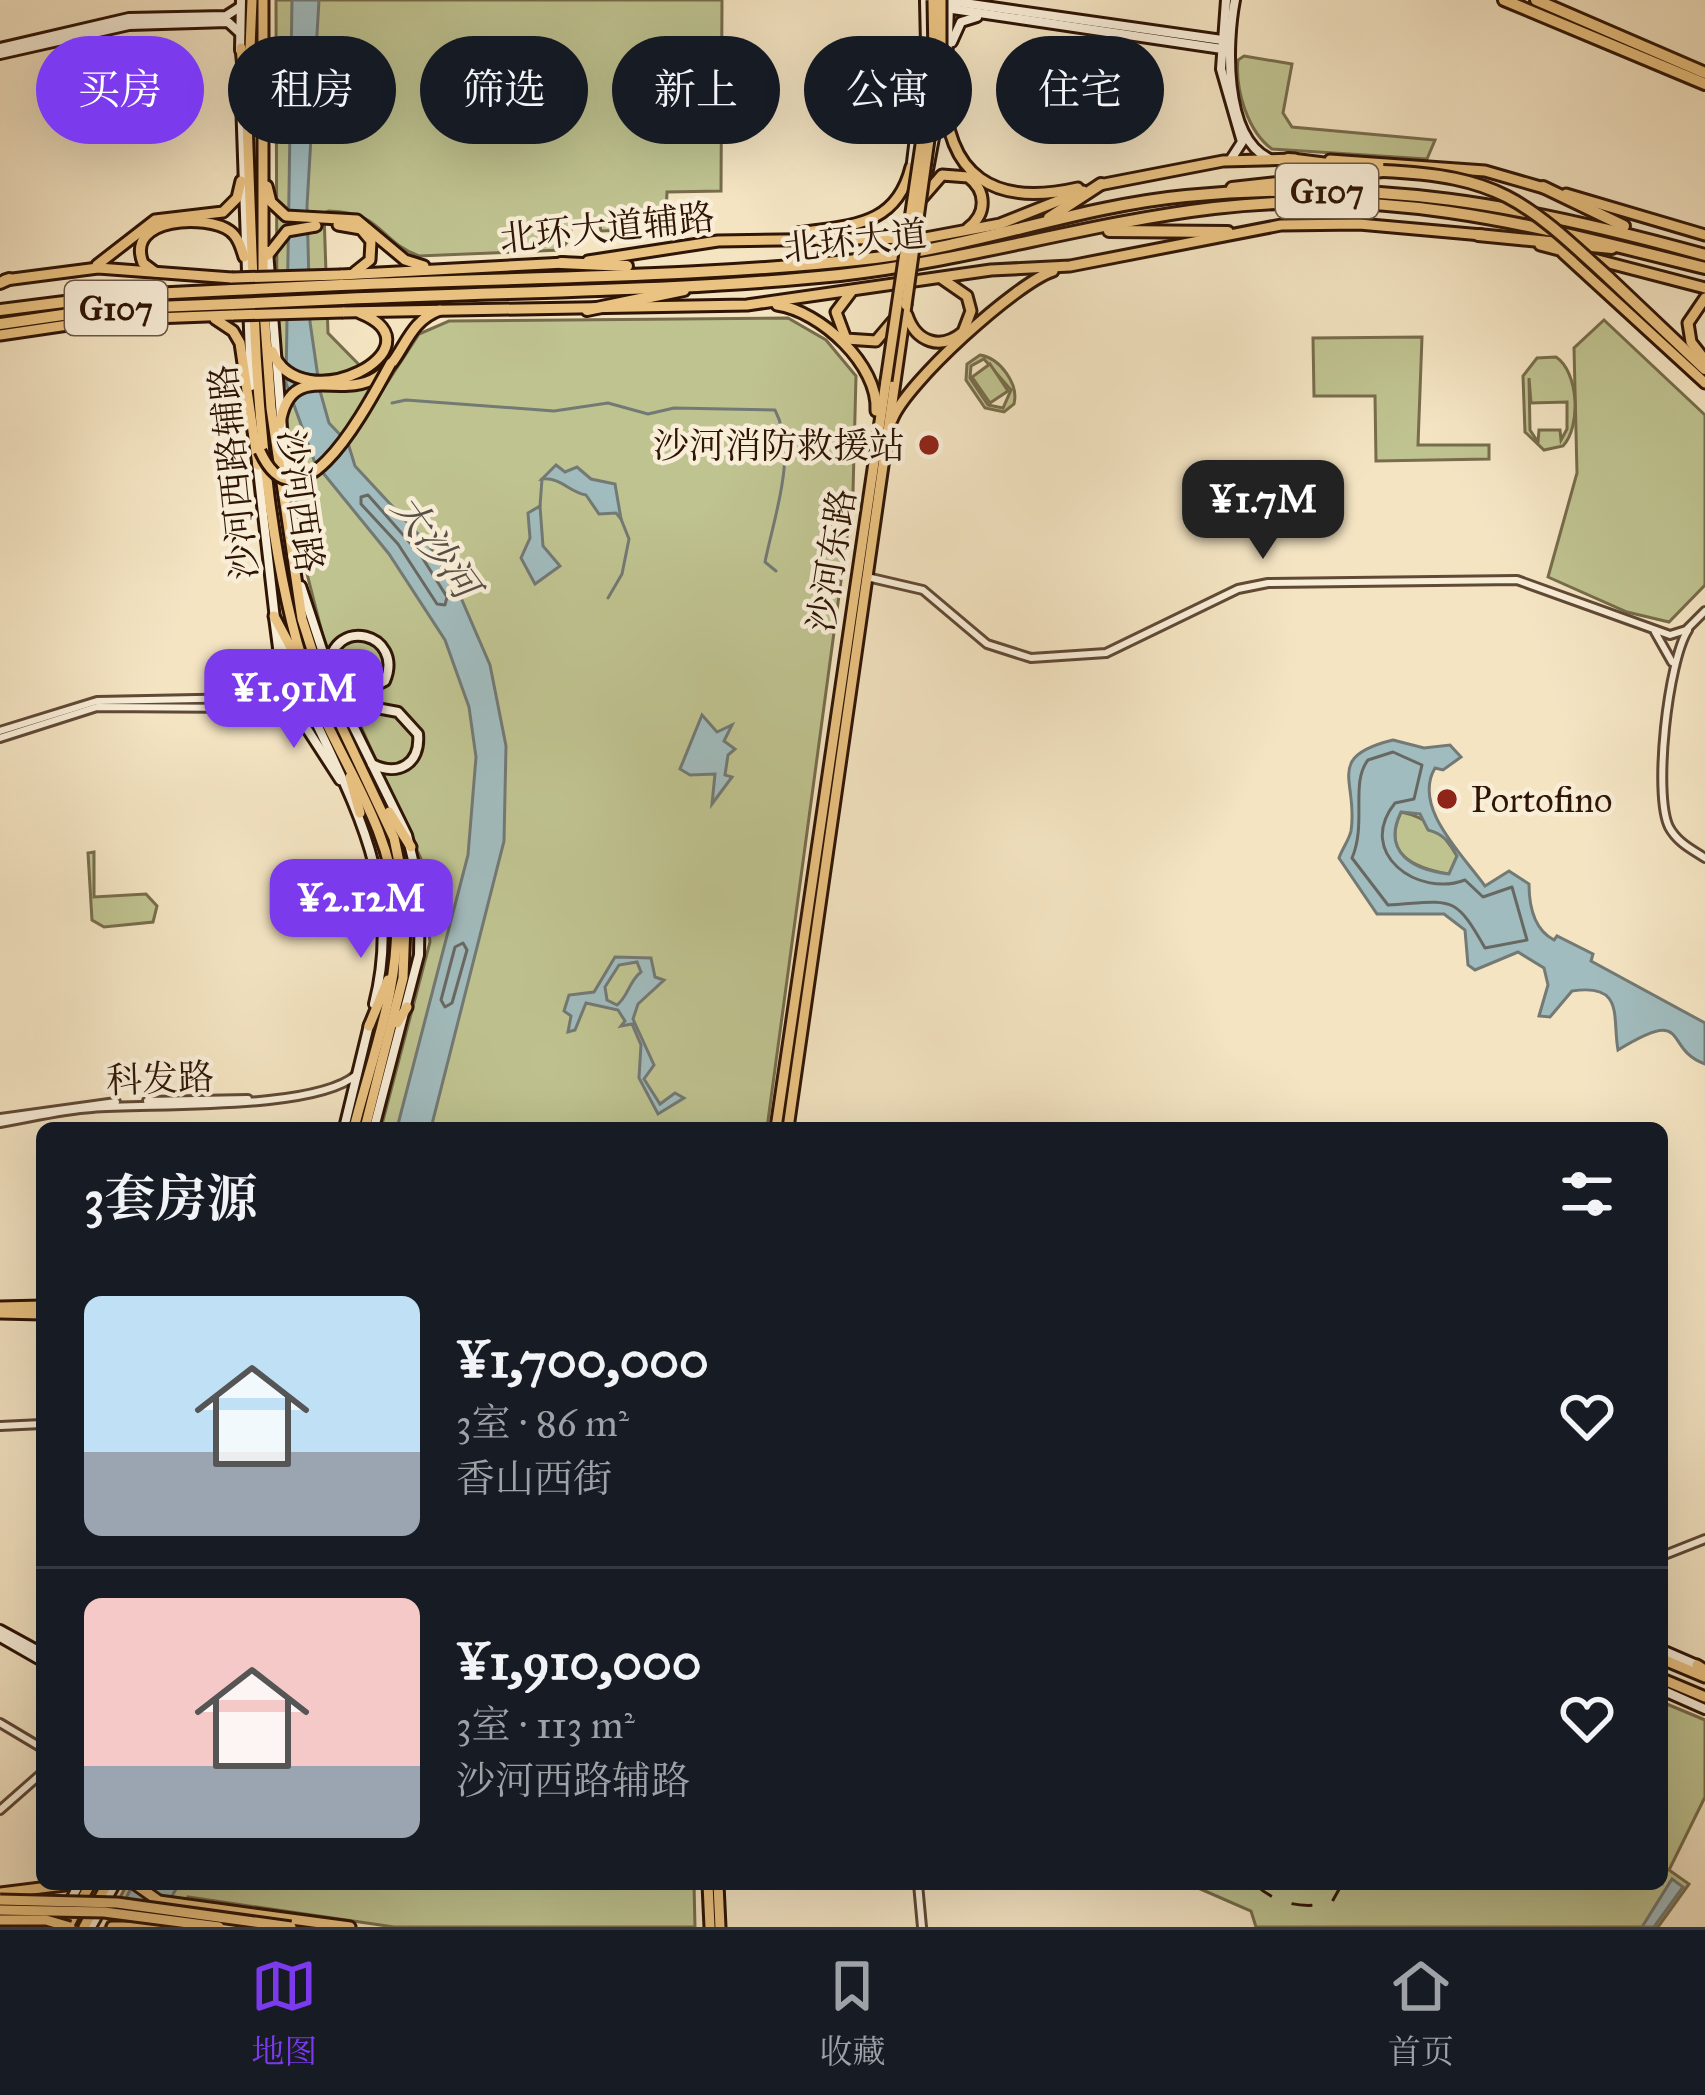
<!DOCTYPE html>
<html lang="zh">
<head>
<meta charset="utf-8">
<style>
  body { margin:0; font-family:"IM FELL Great Primer","Noto Serif SC",serif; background:#242831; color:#f1f3f6; height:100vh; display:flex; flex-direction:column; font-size:45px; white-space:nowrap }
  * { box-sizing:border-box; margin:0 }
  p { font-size:39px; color:#9ea1a6 }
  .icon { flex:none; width:66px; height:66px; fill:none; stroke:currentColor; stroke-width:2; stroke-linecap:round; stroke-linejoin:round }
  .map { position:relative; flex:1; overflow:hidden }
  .panel { position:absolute; left:36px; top:1122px; width:1632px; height:768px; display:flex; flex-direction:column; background:#171b24; border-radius:18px; box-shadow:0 12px 48px #0002 }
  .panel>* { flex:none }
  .guide { position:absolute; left:36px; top:36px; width:1635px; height:108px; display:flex; gap:24px }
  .price { position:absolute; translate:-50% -102px; padding:0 27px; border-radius:24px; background:#7c3aed; color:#fff; font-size:39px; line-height:78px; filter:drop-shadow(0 3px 6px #0008) }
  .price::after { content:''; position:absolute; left:50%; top:72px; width:36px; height:27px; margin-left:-18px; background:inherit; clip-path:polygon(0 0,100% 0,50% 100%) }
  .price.selected { background:#222; color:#fff }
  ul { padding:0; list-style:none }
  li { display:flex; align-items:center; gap:36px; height:300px; padding:0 48px }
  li+li { border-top:3px solid #363941 }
  li span { display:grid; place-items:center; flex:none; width:336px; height:240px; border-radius:18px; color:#555 }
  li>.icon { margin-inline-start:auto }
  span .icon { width:144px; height:144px; fill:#fffc; stroke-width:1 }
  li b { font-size:51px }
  h2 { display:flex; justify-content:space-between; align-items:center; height:144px; padding:0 48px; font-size:51px }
  .tag { padding:0 42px; border-radius:54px; background:#171b24; box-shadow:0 12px 48px #0002; font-size:42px; line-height:108px }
  .tag.selected { background:#7c3aed; color:#fff }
  .tab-bar { display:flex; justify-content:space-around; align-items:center; height:168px; border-top:3px solid #363941; background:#171b24; font-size:33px; color:#9ea1a6 }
  .tab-bar a { display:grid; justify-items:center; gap:6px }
  .tab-bar .selected { color:#7c3aed }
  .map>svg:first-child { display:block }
</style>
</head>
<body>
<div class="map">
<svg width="1705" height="1927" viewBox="0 0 1705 1927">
  <rect width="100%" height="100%" fill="#f4e4c2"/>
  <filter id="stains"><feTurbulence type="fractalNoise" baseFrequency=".00167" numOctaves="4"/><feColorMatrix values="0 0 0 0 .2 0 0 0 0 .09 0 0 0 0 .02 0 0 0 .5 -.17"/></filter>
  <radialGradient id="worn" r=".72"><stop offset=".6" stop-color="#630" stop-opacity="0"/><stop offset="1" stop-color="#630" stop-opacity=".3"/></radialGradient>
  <g fill="#bfc390" stroke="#776c4b" stroke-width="3" fill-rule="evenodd">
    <path d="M276,0H722L721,191L667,192L666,215L658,229L601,231L599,221L571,222V237L561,250L419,256C377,240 384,213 329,211L324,213L328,333L383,389L419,334L449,321L788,318L826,340L856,376L853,492L767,1128H381L430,942L421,859L327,652L303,558L277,335Z"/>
    <path d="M1244,56L1292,64L1283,113L1292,127L1435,140L1427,159L1272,149C1248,132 1235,90 1238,60Z"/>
    <polygon points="1604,320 1705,415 1705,585 1669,622 1627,612 1548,577 1577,473 1574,348"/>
    <polygon points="1422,337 1418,445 1489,445 1489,459 1376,461 1375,396 1314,396 1313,338"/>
    <path d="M980,355C1000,358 1019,384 1014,404L1004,412L985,408L966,380L967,364ZM984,359L1011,390L1003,408L988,405L970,378L971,366Z"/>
    <path d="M1556,357C1579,372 1581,427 1563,446L1544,450L1525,432L1523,376L1537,358ZM1529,378L1531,403L1567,402V429L1561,440L1560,430H1539L1538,442L1530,430Z"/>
    <polygon points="990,364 1008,391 990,403 972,377"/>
    <path d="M1401,812C1427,817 1443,832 1457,856L1449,874C1414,868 1381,854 1401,812Z"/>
    <polygon points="94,852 94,897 146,894 157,906 153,922 104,927 92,920 88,853"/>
    <polygon points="1662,1702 1705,1720 1705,1797 1669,1870 1689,1884 1658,1927 1256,1927 1251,1911 1189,1884 1662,1884"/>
    <polygon points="127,1884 694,1884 695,1927 394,1927 188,1897 175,1927 105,1927"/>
  </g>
  <g fill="#a1bcbe" stroke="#737974" stroke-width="3" fill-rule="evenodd">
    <polygon points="292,0 319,0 307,206 310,322 320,391 329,423 348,443 355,466 430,547 458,591 490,665 506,746 504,841 431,1128 397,1128 468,855 476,757 469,707 445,640 389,554 315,463 286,383"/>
    <path d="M556,465L565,472L577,467L591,479L615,484L621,519L616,513L599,514L586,495C569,492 561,477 542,479Z"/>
    <polygon points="540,506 543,546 560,566 535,584 521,558 530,538 528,513"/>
    <polygon points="702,715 717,732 732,725 724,741 735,749 728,755 725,775 732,777 712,804 715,774 690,775 680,769"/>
    <path d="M1393,740L1424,748L1450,745L1461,757L1443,770L1435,768C1412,807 1462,854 1485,886L1509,871L1529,884C1529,905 1533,929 1554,940L1557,936L1593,954L1591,961L1705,1023V1064C1662,1049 1692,1005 1618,1050C1612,1017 1625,983 1572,991L1550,1017L1539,1016L1548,985L1544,968L1518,952L1475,970L1468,965L1465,930L1444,914H1377L1339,858C1342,849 1349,840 1351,831C1359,782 1323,757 1393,740ZM1401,812L1420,814L1428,830C1444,834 1449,842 1457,856L1449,874C1414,870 1381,853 1401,812Z"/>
    <path d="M615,957L651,958L655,977L664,980L638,1004L633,1019L654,1065L644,1079L660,1104L675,1093L684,1098L658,1114L639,1078L641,1045L632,1024L621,1026L625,1021L618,1010L586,1003L575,1030L568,1032L571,1016L564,1011L569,995L594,992ZM637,962L641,972C629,981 628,997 617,1005L607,1000L605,987L619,965Z"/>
    <polygon points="1672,1879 1683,1887 1654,1927 1642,1927"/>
    <polygon points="133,1884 179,1884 154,1927 112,1927"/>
  </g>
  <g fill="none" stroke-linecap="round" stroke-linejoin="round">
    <g stroke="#686862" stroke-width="3">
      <polygon points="368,495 420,554 447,597 445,605 437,604 398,544 361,504 361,497"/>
      <path d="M1393,752L1422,765L1414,799L1395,803C1355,853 1418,898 1465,880L1483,897L1512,887L1527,940L1485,948C1454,893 1452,901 1388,905L1352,858C1367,823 1350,783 1368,760Z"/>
      <polygon points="463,943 467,950 452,1003 445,1007 441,1000 455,947"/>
    </g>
    <g stroke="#737974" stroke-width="3">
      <path d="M392,403L406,400L554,411L608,403L648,414L674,408L775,410C798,454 774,516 765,562L776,571"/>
      <polyline points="540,506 542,479"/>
      <polyline points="608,598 622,574 629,539 621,519"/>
    </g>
    <g stroke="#604935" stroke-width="12">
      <g id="tertiary">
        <polyline points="867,577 923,590 987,644 1031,658 1106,653 1238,589 1268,583 1517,580 1670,635 1686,630 1705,611"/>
        <path d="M1688,630C1668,661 1653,794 1669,827C1677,842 1691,849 1705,858"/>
        <polyline points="1655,632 1672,662"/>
        <polyline points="0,731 97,701 247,698"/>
        <polyline points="0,738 97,707 247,708"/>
        <polyline points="147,1101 248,1099"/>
        <polyline points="0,1118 116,1102"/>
        <path d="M0,1123C30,1118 61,1110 92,1108C151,1103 314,1111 356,1075"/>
        <polyline points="0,1426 42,1424"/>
        <polyline points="1662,1556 1705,1539"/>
        <polyline points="0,1723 42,1748"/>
        <polyline points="0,1810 42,1773"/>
        <polyline points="918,1884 922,1927"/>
      </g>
    </g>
    <g stroke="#2f1506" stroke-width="14">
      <g id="secondary">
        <polyline points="1226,0 1221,69 1242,142 1231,159"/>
        <path d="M1235,0C1227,41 1223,135 1268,158"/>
        <polyline points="926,4 957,2 1229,41"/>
        <polyline points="939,7 1229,50"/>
        <polyline points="952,42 961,22 977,17"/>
        <polyline points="0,48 129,18 226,16 240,7"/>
        <polyline points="240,50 241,0"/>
        <polyline points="0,54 129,25 228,22 240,33"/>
        <polyline points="240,71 251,386"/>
        <polyline points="911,171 926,44 925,1"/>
        <polyline points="924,191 947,69 949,5"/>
        <polyline points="268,251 286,481"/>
        <polyline points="257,461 275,619"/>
        <polyline points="301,586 335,689 407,835 420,889 419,955 374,1128"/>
        <path d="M279,633C323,764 411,858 374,1004"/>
        <path d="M329,668C332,615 405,633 385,681L352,698"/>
        <polyline points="247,698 273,695 283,686 274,617"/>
        <path d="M355,704L398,712L418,734C421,764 398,777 372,764"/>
        <polyline points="247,708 298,715 340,780"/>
        <polyline points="344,1128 369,1025"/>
        <polyline points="0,1630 42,1653"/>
        <polyline points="0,1637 42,1661"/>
        <polyline points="1662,1650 1699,1666"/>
        <polyline points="1662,1690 1705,1709"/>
        <polyline points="58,1925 79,1884"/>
        <polyline points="91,1927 115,1884"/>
      </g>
    </g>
    <g stroke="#2f1506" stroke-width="15">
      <g id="primary">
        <polyline points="252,0 247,121 253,281"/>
        <polyline points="263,0 263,281"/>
        <polyline points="241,48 244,78"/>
        <path d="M944,88C946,177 994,207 1078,188"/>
        <polyline points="1330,160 1485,171 1544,188"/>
        <polyline points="1099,185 1223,161 1295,159"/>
        <polyline points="267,186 271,202 286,216 357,220 405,260 424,266"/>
        <polyline points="1566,194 1705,235"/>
        <path d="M922,198L942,175L968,177C987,191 987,214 968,228"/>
        <polyline points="338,225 361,229 371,241 370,260 355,272"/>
        <path d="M798,233C851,225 896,227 911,167"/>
        <polyline points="1540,245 1705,288"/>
        <polyline points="1563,253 1705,383"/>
        <polyline points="268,255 287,231 316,226"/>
        <polyline points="588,261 718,241 925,238 1000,224 1083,191"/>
        <polyline points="97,265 155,220 223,212 237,198 241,181"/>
        <path d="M155,272L143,263C125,217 207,214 230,231C238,237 241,247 244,257"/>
        <polyline points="341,275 565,263"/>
        <polyline points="5,280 98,268 232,278"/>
        <polyline points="851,292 836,312 846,339 876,341 893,321"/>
        <polyline points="1705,298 1688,323 1691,342 1705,360"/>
        <path d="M777,305C820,311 879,365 876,411"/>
        <path d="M254,310C258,421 272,573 308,678C335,756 390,821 396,906C402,982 372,1056 354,1128"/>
        <polyline points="264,310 271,408 302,619 326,694 394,838 406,896 403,978 365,1128"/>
        <polyline points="343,312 747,305 991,270 1070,266 1281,225 1359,224 1482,235"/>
        <path d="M907,315C916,342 940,351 963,332L971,311L967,296L941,278"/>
        <polyline points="215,319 233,331 240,343 258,465"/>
        <polyline points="0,335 102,320 233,315"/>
        <path d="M272,351C300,423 446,348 360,313"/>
        <path d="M892,420C905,384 1016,283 1053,271"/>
        <path d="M280,424C290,359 340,401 377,377C405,359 404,323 440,310"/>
        <polyline points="274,616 297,659"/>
        <polyline points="350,777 360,813"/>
        <polyline points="389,812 411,847"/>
        <polyline points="397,1023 407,1007"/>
        <polyline points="369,1026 388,980"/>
        <polyline points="776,1128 886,381"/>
        <polyline points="788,1128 906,305"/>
        <polyline points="0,1307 42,1306"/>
        <polyline points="0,1313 42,1314"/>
        <polyline points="1662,1659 1705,1677"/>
        <polyline points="1697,1665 1705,1670"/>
        <polyline points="1662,1679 1705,1697"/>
        <polyline points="135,1884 159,1901 350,1927"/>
        <polyline points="708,1884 710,1927"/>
        <polyline points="718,1884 720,1927"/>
        <polyline points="0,1893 73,1884"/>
        <polyline points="0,1926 33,1927"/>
        <polyline points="68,1927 90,1884"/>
        <polyline points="84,1927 107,1884"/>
        <polyline points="112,1927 158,1927"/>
      </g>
    </g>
    <g stroke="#2f1506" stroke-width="16">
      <g id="trunk">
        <polyline points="1288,159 1344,166"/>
        <polyline points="1543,187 1624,226"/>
        <polyline points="1232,188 1383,171"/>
        <polyline points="1049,218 1101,184"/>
        <polyline points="1109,231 1228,232"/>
        <polyline points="1478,235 1612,248"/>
        <polyline points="561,263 627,266"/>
        <polyline points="1608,277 1705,369"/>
        <polyline points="0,283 9,279"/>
        <path d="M341,285C518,277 699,278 875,258C980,245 1081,206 1186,196C1379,178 1521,204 1705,255"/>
        <path d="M342,299C507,291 675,292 840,275C966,261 1088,223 1214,208C1397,187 1531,225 1705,268"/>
        <polyline points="0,310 112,296 232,290"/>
        <polyline points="587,310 684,290"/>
        <polyline points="0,324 104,309 233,304"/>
      </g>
    </g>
    <g stroke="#2f1506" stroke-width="16">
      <g id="motorway">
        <polyline points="1504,0 1705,84"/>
        <polyline points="1536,0 1705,73"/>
      </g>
    </g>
    <use href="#tertiary" stroke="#f8edd7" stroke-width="6"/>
    <use href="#secondary" stroke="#f8edd7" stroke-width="8"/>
    <use href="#primary" stroke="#eac281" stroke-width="9"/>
    <use href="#trunk" stroke="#eac281" stroke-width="10"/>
    <use href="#motorway" stroke="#eac281" stroke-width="10"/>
    <path stroke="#2f1506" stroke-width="3" stroke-dasharray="21 21" stroke-linecap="butt" d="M1255,1884C1275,1904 1305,1910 1332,1902L1342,1884"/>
    <g stroke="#2f1506" stroke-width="14" stroke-linecap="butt">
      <g id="secondary-bridge">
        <polyline points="276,699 352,698"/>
        <polyline points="275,706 355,704"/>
      </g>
    </g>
    <g stroke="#2f1506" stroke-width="15" stroke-linecap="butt">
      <g id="primary-bridge">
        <polyline points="232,278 341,275"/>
        <polyline points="906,305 941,53 941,0"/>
        <polyline points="233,315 343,312"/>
        <polyline points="886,381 934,57 933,0"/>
        <path d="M260,451C301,541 372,396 391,363"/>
        <polyline points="0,1900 117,1903 291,1927"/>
        <polyline points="0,1910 104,1912 219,1927"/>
        <polyline points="0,1920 46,1920 70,1927"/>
      </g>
    </g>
    <g stroke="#2f1506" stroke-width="16" stroke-linecap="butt">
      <g id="trunk-bridge">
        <path d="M1383,171C1500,176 1525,201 1608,277"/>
        <polyline points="232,290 341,285"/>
        <polyline points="233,304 342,299"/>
      </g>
    </g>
    <use href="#secondary-bridge" stroke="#f8edd7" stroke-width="8"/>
    <use href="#primary-bridge" stroke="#eac281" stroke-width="9"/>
    <use href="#trunk-bridge" stroke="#eac281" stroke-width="10"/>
  </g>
  <g fill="#8f2418" stroke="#f8edd7" stroke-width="4.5">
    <circle cx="929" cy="445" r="12"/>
    <circle cx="1447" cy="799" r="12"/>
  </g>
  <g text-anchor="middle" stroke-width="9" stroke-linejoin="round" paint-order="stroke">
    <g fill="#f8edd7" stroke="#6b5645" stroke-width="3">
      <rect x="1276" y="164" width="102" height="54" rx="9"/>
      <rect x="65" y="281" width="102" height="54" rx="9"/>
    </g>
    <g font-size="33" font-weight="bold" fill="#2f1506">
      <text x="1327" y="203">G107</text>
      <text x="116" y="320">G107</text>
    </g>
    <g font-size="36" fill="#2f1506" stroke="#f8edd7">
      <text transform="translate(607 227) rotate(-6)" y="13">北环大道辅路</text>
      <text transform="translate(855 240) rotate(-6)" y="13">北环大道</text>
      <text transform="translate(233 472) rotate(-96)" y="13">沙河西路辅路</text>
      <text transform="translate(301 501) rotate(82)" y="13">沙河西路</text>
      <text transform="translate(831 560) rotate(-81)" y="13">沙河东路</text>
      <text transform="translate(160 1078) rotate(-2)" y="13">科发路</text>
    </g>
    <g font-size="36" fill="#2f1506" stroke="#f8edd7" text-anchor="end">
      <text x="905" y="458">沙河消防救援站</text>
      <text x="1471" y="812" text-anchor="start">Portofino</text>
    </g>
    <g font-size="39" font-style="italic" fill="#574f46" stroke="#f8edd7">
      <text transform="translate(436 546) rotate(54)" y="14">大沙河</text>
    </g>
  </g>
  <rect width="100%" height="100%" filter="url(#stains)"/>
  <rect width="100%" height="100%" fill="url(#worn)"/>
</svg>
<b class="price selected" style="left:1263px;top:562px">¥1.7M</b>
<b class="price" style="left:294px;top:751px">¥1.91M</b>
<b class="price" style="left:361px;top:961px">¥2.12M</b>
<div class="guide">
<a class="tag selected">买房</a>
<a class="tag">租房</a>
<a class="tag">筛选</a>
<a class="tag">新上</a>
<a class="tag">公寓</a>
<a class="tag">住宅</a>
</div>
<section class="panel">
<h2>3套房源<svg class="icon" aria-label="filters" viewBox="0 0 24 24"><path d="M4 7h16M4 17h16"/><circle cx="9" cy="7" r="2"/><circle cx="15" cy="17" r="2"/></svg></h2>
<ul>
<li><span style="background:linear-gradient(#bfe0f5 65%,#9aa5b1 0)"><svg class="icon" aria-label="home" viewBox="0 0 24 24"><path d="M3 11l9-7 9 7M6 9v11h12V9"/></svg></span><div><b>¥1,700,000</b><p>3室 · 86 m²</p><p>香山西街</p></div><svg class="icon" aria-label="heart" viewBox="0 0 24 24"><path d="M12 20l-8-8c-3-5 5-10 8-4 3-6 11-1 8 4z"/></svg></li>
<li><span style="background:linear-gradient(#f6c9c9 70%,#9aa5b1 0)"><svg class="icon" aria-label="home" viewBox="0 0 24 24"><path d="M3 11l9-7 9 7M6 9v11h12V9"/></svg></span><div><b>¥1,910,000</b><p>3室 · 113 m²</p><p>沙河西路辅路</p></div><svg class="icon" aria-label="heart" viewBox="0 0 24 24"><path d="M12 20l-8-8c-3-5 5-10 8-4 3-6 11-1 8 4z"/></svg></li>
</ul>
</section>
</div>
<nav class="tab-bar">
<a class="selected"><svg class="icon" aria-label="map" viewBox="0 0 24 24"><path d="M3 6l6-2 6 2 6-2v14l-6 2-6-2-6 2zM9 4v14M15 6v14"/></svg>地图</a>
<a><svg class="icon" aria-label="saved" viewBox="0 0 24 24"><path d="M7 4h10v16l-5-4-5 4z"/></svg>收藏</a>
<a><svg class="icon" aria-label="home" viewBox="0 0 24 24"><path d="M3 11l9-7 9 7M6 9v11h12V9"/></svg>首页</a>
</nav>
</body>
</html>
